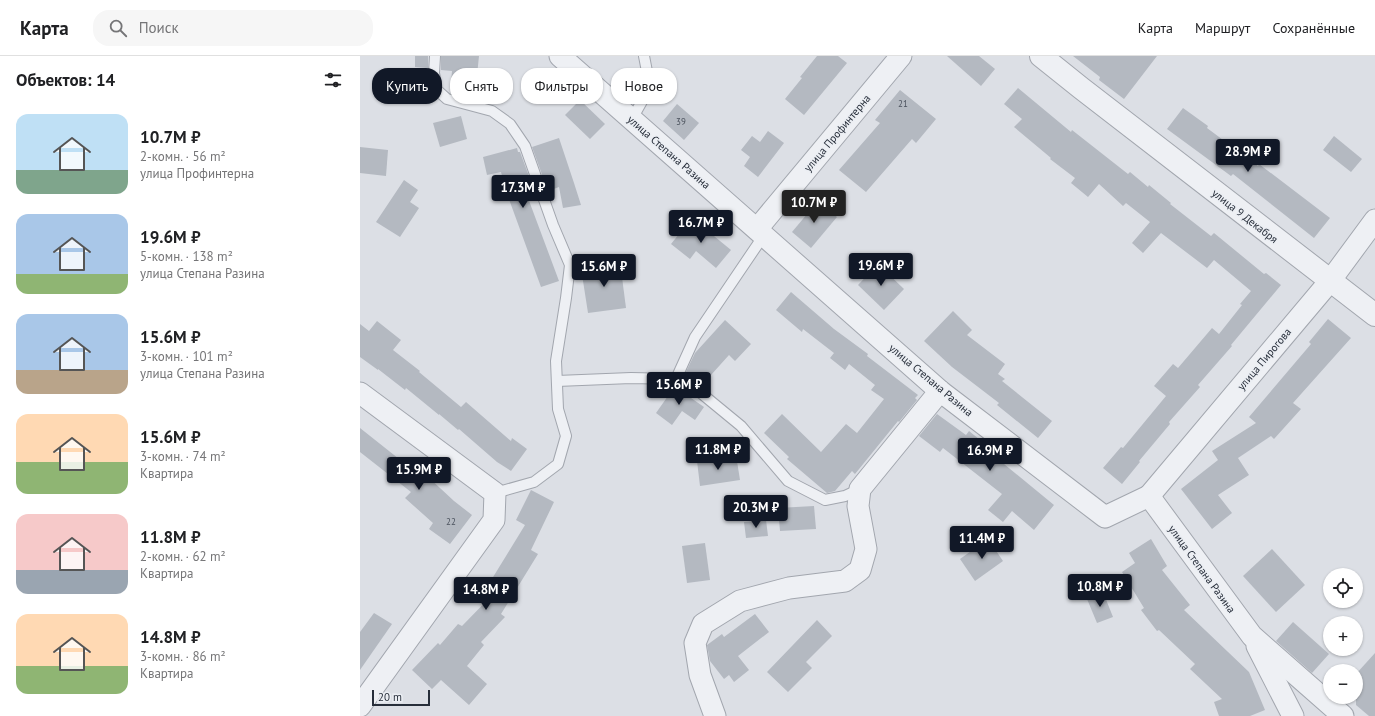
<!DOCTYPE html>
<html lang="ru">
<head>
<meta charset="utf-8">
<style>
  body { margin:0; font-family:"PT Sans",sans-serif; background:#f6f6f6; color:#202124; height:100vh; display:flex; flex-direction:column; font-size:15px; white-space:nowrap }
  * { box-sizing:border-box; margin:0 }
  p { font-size:13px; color:#757577 }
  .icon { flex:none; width:22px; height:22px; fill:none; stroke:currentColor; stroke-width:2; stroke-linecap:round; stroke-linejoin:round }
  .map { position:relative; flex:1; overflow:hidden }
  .details { display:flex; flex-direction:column; background:#fff; width:360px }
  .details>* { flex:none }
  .top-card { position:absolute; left:12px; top:12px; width:380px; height:36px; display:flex; gap:8px }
  .fabs { position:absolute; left:963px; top:512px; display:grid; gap:8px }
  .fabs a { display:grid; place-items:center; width:40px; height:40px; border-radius:50%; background:#fff; box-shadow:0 1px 3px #0004; font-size:20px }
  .scale { position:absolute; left:12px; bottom:10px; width:58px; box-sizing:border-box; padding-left:4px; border:2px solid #272e3a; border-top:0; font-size:11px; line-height:14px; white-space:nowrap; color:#272e3a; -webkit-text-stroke:3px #ebeef3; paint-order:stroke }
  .price { position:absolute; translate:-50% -34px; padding:0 9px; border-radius:4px; background:#111827; color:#fff; font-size:13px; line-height:26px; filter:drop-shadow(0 1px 2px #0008) }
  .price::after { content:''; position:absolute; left:50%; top:24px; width:12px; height:9px; margin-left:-6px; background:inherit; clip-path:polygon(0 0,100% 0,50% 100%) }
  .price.selected { background:#222; color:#fff }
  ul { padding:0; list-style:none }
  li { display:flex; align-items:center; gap:12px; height:100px; padding:0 16px }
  li span { display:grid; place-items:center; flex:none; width:112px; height:80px; border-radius:12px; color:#555 }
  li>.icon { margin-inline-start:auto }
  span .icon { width:48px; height:48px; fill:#fffc; stroke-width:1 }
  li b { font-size:17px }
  h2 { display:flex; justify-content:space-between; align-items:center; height:48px; padding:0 16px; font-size:17px }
  .tag { padding:0 14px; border-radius:16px; background:#fff; box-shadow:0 1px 3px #0004; font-size:14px; line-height:36px }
  .tag.selected { background:#111827; color:#fff }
  header { display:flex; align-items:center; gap:24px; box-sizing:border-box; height:56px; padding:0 20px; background:#fff; border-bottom:1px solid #e0e0e0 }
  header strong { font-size:19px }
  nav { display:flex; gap:22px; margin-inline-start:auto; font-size:14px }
  .search { width:280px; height:36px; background:#f6f6f6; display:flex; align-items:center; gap:10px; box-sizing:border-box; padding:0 14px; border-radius:16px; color:#757577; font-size:15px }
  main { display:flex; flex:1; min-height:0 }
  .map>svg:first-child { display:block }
</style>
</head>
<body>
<header>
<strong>Карта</strong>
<div class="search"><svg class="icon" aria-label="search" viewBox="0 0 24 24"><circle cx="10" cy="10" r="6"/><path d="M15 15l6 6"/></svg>Поиск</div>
<nav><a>Карта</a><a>Маршрут</a><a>Сохранённые</a></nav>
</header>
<main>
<section class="details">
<h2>Объектов: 14<svg class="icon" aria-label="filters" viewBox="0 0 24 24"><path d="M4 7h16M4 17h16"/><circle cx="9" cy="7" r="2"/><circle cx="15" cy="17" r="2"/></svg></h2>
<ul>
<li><span style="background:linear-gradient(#bfe0f5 70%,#7fa58c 0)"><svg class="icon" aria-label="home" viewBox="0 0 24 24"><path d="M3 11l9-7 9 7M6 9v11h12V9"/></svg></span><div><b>10.7M ₽</b><p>2-комн. · 56 m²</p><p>улица Профинтерна</p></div></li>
<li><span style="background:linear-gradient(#a9c7e8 75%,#8fb573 0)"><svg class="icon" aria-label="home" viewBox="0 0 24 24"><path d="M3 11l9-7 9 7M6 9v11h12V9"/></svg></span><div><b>19.6M ₽</b><p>5-комн. · 138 m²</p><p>улица Степана Разина</p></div></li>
<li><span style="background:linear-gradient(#a9c7e8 70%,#b9a48a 0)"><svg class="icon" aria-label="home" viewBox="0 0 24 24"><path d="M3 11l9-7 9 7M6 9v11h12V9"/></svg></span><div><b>15.6M ₽</b><p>3-комн. · 101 m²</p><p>улица Степана Разина</p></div></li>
<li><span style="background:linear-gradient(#ffd9b3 60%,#8fb573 0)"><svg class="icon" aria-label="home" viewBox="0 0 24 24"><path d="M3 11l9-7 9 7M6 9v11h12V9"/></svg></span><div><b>15.6M ₽</b><p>3-комн. · 74 m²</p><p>Квартира</p></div></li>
<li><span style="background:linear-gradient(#f6c9c9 70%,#9aa5b1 0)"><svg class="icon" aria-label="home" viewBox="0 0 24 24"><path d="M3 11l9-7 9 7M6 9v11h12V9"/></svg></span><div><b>11.8M ₽</b><p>2-комн. · 62 m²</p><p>Квартира</p></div></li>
<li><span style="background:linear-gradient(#ffd9b3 65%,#8fb573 0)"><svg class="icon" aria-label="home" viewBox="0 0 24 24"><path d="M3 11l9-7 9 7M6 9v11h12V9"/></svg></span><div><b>14.8M ₽</b><p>3-комн. · 86 m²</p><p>Квартира</p></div></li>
</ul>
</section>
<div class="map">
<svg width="1015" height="660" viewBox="0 0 1015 660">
  <rect width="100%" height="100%" fill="#dcdfe5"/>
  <g fill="#b4b9c1">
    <polygon points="55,0 68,0 68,12 55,11"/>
    <polygon points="81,0 119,0 116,29 91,27 92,15 81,14"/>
    <polygon points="457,0 478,0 487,7 444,59 425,43 442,22 440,21"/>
    <polygon points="587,0 619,0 635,13 621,30"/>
    <polygon points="713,0 797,0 764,43 739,24 740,21"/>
    <polygon points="658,32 711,76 712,74 768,118 770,116 788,131 789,129 811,147 810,148 851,180 854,177 904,218 906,217 921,229 871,289 872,290 838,329 840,331 809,366 810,368 779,405 780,406 762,428 743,412 761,391 763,392 806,340 794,330 813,308 818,312 852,272 859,278 882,249 880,248 891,235 854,204 847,212 801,177 783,197 772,187 790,166 766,147 763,150 739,128 728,141 711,127 715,122 690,103 691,102 654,71 662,63 644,48"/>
    <polygon points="540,34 576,63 556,87 552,83 506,136 479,114 520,67 515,64"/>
    <polygon points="220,44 245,68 230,83 205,59"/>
    <polygon points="317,48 339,67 324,84 303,65"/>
    <polygon points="823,52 848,70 847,72 898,110 899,108 970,162 954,182 873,118 871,120 807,73"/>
    <polygon points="101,60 107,83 80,91 73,67"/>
    <polygon points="408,75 424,87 398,121 384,110 390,101 381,94 392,80 400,86"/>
    <polygon points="974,80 1002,103 991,116 963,94"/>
    <polygon points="199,82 214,127 221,149 203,152 199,131 188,135 172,91"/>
    <polygon points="0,91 28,94 26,120 0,117"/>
    <polygon points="157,92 158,96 160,96 176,139 168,142 199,225 181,231 146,135 141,116 127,119 123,101"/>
    <polygon points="44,124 58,134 50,146 59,152 40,181 16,166"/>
    <polygon points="458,145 477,161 451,192 432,176"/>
    <polygon points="332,162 371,194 356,212 336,195 330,203 311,188"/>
    <polygon points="260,206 266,252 228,257 221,212"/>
    <polygon points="518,208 544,233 524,254 498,229"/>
    <polygon points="431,236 474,273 508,298 507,300 558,339 555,342 557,344 539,366 538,365 495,418 492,415 475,435 467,437 427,403 429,401 404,377 422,358 461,396 486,368 497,377 524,343 511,334 515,329 489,308 485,314 470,302 474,297 443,273 442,276 416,254"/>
    <polygon points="593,255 612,274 607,279 645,308 638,318 645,323 642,325 692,365 678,382 637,349 639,347 592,311 564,285"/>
    <polygon points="968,263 991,282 933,347 941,353 914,383 911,380 878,402 889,419 858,439 872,457 852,473 821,433 858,404 852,395 896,367 889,361 951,288 949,286"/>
    <polygon points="365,264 391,288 375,305 369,299 342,329 324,320 335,297"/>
    <polygon points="17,265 41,284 33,294 60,315 59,316 101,351 106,346 151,385 152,382 167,393 151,415 137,406 99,373 98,374 79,358 79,359 46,332 45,334 18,313 18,314 0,301 0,268 9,275"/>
    <polygon points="315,330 332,338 331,342 344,351 335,364 322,355 312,369 296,357"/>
    <polygon points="577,358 606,379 609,375 646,405 644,408 694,449 674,474 652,455 643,466 628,454 642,438 583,392 580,396 559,380"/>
    <polygon points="0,372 63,422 66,419 94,445 112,459 90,488 69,473 73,467 45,442 51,436 0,396"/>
    <polygon points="376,399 380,424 340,430 337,405"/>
    <polygon points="171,434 194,446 171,494 178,498 141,558 145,561 121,586 124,589 107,610 127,628 109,649 81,624 72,633 52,614 78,587 80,589 98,568 102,570 140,531 130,526 165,469 156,464"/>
    <polygon points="454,450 456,473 420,475 418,452"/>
    <polygon points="406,464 408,480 386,482 384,466"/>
    <polygon points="628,483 643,505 615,525 600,503"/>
    <polygon points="791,483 807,510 802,514 830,549 824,554 889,616 905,654 890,660 859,660 854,646 862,643 830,613 835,608 799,574 797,575 781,554 784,552 762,516 775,507 769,497"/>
    <polygon points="345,487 350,524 327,527 322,490"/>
    <polygon points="912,493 945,529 916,556 883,520"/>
    <polygon points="743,536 753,561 737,567 727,543"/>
    <polygon points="14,557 32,568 0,614 0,576"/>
    <polygon points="395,558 409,576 378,600 389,614 374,626 369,619 364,623 350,605 347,589 362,578 364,581"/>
    <polygon points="457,564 472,580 446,606 452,612 428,636 407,616"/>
    <polygon points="933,566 969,598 952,617 916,585"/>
    <polygon points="1015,597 1015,660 1009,660 996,649 996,618"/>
  </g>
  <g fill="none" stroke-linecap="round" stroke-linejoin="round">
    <g stroke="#a2a6ae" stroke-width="12">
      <g id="service">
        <polyline points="75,0 74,17 77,34 87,43 132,55 150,68 165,90 193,169 210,209 206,242 196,305 198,353 206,380 198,408 174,426 135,437"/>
        <polyline points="272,63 290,31 284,0"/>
        <polyline points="316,323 335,281 404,179"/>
        <polyline points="197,325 271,322 316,323 336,333 381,370 428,425 465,444 485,440 500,433"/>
      </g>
    </g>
    <g stroke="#a2a6ae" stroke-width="23">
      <g id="minor">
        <polyline points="200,0 580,335 745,461 789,440 892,580 983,660"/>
        <polyline points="397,173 541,0"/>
        <polyline points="0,337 135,437 134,464 0,650"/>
        <polyline points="789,440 970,225 1015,164"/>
        <polyline points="897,590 933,660"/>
        <polyline points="355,660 340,619 335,587 343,568 380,545 429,532 485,525 500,514 506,493 498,450 500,433 580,335"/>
      </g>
    </g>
    <g stroke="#a2a6ae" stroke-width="24">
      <polyline id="tertiary" points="681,0 721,32 1015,259"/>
    </g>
    <use href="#service" stroke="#eef0f4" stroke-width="10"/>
    <use href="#minor" stroke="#eef0f4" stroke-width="21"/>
    <use href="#tertiary" stroke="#eef0f4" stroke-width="22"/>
  </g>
  <g text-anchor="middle" stroke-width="3" stroke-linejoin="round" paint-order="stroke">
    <g font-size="9" fill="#4a515c">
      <text x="543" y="51">21</text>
      <text x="321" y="69">39</text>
      <text x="91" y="469">22</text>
    </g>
    <g font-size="11" fill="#272e3a" stroke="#ebeef3">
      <text transform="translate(477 77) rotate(-50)" y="4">улица Профинтерна</text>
      <text transform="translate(309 96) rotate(41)" y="4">улица Степана Разина</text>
      <text transform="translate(885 160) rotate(38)" y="4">улица 9 Декабря</text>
      <text transform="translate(904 303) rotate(-50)" y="4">улица Пирогова</text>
      <text transform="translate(571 324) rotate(40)" y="4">улица Степана Разина</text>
      <text transform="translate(842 513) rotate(54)" y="4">улица Степана Разина</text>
    </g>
  </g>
</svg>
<div class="fabs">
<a><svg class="icon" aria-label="locate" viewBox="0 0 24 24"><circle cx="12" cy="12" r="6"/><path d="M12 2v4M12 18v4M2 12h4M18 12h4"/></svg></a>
<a>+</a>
<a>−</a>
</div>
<div class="scale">20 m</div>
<b class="price" style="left:888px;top:117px">28.9M ₽</b>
<b class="price" style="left:163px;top:153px">17.3M ₽</b>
<b class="price selected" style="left:454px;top:168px">10.7M ₽</b>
<b class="price" style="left:341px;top:188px">16.7M ₽</b>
<b class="price" style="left:521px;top:231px">19.6M ₽</b>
<b class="price" style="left:244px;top:232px">15.6M ₽</b>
<b class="price" style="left:319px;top:350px">15.6M ₽</b>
<b class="price" style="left:358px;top:415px">11.8M ₽</b>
<b class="price" style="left:630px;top:416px">16.9M ₽</b>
<b class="price" style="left:59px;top:435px">15.9M ₽</b>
<b class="price" style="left:396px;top:473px">20.3M ₽</b>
<b class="price" style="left:622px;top:504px">11.4M ₽</b>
<b class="price" style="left:740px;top:552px">10.8M ₽</b>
<b class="price" style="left:126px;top:555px">14.8M ₽</b>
<div class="top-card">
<a class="tag selected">Купить</a>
<a class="tag">Снять</a>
<a class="tag">Фильтры</a>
<a class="tag">Новое</a>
</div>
</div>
</main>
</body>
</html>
